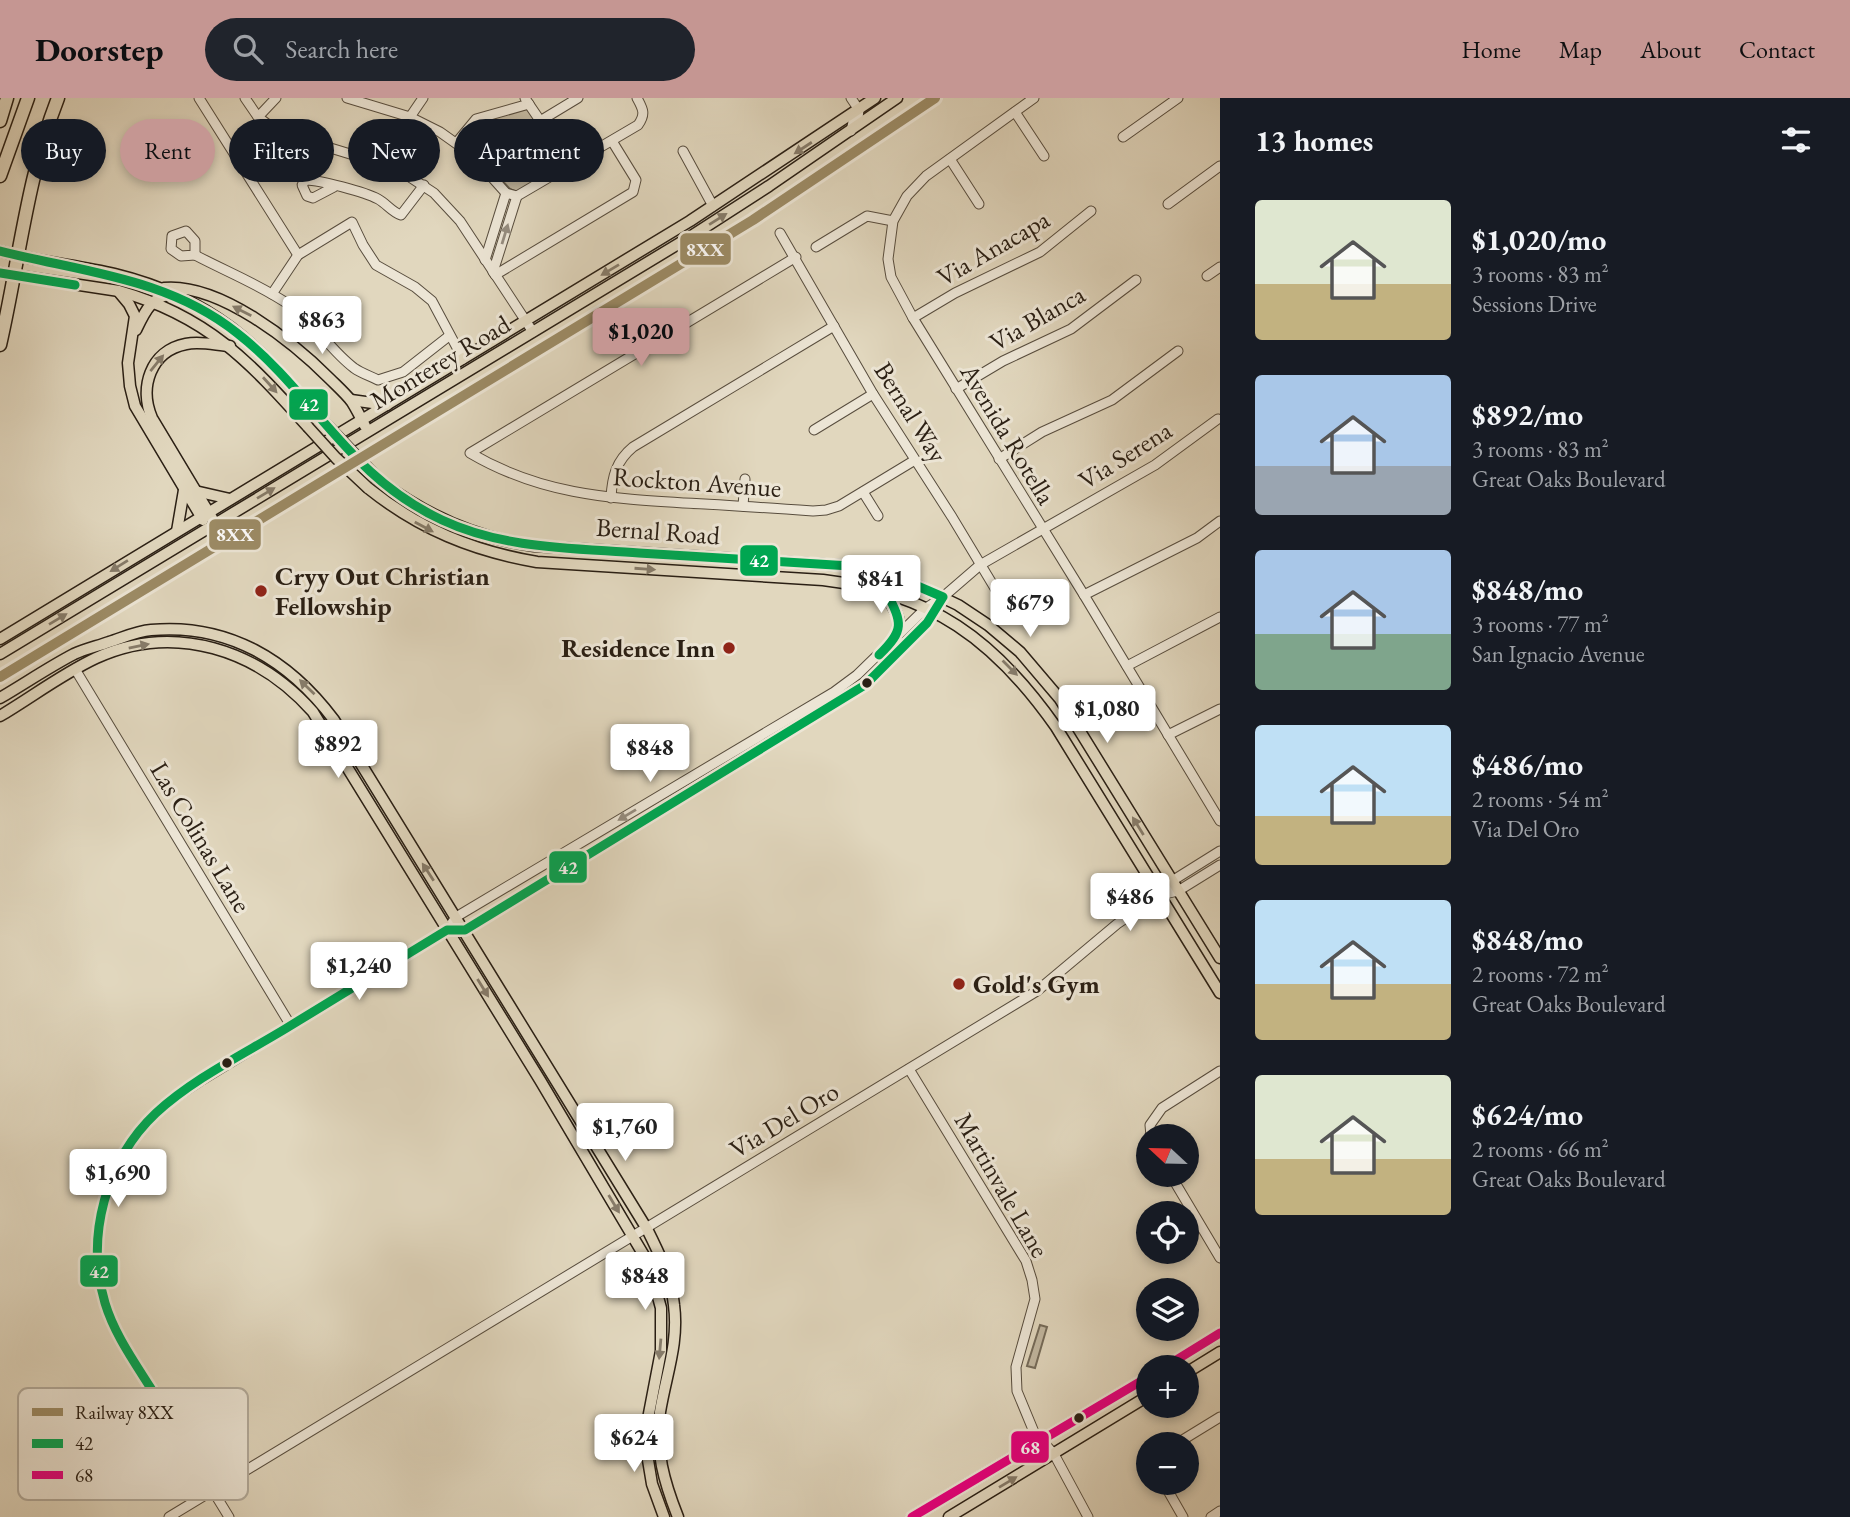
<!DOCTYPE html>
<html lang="en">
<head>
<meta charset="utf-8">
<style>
  body { margin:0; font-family:"EB Garamond",serif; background:#20242c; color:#f1f3f6; height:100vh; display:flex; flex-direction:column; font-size:26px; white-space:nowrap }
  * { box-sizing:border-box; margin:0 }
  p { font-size:23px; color:#9ea1a6 }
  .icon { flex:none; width:38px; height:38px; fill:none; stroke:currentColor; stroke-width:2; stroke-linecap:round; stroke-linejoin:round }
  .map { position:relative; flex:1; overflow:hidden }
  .side { display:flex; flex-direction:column; background:#171b24; width:630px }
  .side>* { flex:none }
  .guide { position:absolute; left:21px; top:21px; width:665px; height:63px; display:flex; gap:14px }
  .needle { width:46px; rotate:292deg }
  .tools { position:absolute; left:1136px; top:1026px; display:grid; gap:14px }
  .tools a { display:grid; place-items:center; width:63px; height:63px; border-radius:50%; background:#171b24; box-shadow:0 4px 10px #0003; font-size:35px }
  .price { position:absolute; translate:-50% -60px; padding:0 16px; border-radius:7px; background:#fff; color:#222; font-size:23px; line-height:46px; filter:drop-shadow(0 2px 4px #0008) }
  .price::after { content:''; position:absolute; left:50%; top:42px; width:21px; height:16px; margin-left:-10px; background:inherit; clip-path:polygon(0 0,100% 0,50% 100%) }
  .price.current { background:#c59692; color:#111 }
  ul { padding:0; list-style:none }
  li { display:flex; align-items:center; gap:21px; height:175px; padding:0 35px }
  li span { display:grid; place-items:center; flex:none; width:196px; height:140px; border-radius:7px; color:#555 }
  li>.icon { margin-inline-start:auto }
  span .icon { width:84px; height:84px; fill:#fffc; stroke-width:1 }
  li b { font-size:30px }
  h2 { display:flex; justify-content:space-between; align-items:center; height:84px; padding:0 35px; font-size:30px }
  .tag { padding:0 24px; border-radius:32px; background:#171b24; box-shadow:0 4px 10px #0003; font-size:24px; line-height:63px }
  .tag.current { background:#c59692; color:#111 }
  header { display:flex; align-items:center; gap:42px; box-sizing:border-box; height:98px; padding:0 35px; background:#c59692; color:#111 }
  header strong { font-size:33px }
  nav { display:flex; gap:38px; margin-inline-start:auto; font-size:24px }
  .search { width:490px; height:63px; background:#20242c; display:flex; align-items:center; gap:18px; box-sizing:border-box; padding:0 24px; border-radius:38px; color:#9ea1a6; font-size:26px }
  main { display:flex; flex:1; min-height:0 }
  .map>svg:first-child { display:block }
</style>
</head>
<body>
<header>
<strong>Doorstep</strong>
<div class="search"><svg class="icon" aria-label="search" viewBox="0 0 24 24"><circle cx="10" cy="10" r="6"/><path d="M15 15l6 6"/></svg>Search here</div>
<nav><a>Home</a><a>Map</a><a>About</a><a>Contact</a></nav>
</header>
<main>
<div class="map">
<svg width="1220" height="1419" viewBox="0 0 1220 1419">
  <rect width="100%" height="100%" fill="#e1d7be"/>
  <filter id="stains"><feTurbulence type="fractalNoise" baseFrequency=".00286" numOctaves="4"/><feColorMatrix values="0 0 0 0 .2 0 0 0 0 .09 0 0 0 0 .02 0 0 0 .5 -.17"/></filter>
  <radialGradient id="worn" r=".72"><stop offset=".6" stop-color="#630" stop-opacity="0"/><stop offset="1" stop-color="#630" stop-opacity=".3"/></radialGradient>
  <g fill="#c2b8a1" stroke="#766c5a" stroke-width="2">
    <polygon points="531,9 550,44 542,79 519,95 510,91 464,42 483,20"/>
    <polygon points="1040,1227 1047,1229 1035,1270 1027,1268"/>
  </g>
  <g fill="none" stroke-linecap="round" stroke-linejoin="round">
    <g stroke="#584d3e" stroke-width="11">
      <g id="minor">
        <polyline points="199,0 298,157"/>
        <polyline points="245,0 258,19 278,34 396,70 434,95 460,123 533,234"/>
        <path d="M347,0L410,19L440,34L471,56L506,95L517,98L638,27C646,16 643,11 637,0"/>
        <path d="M525,0C547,35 559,39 544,81"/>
        <polyline points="1034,0 926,78 907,98 893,123 888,161 891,179 913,220 1084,497 1220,723"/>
        <polyline points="1015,14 1044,58"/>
        <polyline points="258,19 276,0"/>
        <polyline points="410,19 423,0"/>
        <polyline points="540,23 578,0"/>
        <polyline points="851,33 853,24 858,20 859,12 851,0"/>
        <polyline points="1123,39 1178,0"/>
        <polyline points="457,44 476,21 529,6"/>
        <polyline points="683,53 713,108"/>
        <polyline points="950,61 979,106"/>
        <path d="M334,89L313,100L307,98L302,87L306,82C320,82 365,94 378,101C387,106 392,114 401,117L424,87"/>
        <polyline points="1168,106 1220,68"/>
        <polygon points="186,133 195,143 195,157 181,158 171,151 172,138"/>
        <polyline points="780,135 873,296 952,419 1002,502 1007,516"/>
        <polyline points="816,149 867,118 893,123"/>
        <path d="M195,157C227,174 261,187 291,208C315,225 330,252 354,270C361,275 370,278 378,282L403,274L449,238"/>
        <path d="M796,159L470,355C540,396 605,400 684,405C727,407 770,410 813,413L826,412L839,408L915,362"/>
        <polyline points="485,162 506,95"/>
        <polyline points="493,174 517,98"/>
        <polyline points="495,177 633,94 636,82 612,43"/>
        <polyline points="1207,178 1220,169"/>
        <polyline points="272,196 298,157 352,124 363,147 376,167 415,189 432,203 463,261"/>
        <polyline points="913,220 955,195 1040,154 1091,113"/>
        <polyline points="956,291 1003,263 1071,231 1136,182"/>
        <polyline points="814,332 873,296"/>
        <polyline points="999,361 1042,334 1112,302 1178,253"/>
        <polyline points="863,394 878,418"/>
        <path d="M611,400C612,379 616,363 633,349L834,228"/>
        <polyline points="743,408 745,381"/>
        <polyline points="1084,497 1197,440 1220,423"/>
        <polyline points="1127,568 1220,519"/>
        <polyline points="75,571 291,928"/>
        <polyline points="1168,637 1220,611"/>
        <polyline points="1160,797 1178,793 1220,767"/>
        <polyline points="459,832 465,832 859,591 903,549 938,510"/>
        <polyline points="909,971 1026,1163 1032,1182 1035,1201 1016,1269 1017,1293 1034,1334 1054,1356 1088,1419"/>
        <polyline points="1151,1038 1150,1027 1162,1010 1220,973"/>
        <polyline points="1170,1076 1220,1160"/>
        <polyline points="1176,1346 1220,1319"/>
        <polyline points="1163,1384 1183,1419"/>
        <polyline points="169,1419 1037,893 1117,826 1159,798 1172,783 1220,753"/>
        <path d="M229,1419L126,1251C117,1235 109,1219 104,1201C85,1139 108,1061 154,1017C169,1003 185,993 202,982L447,832L456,819L834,594L857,577L926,510L943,499L980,467L1155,367L1218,321"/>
        <polyline points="1211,1419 1220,1413"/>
      </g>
    </g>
    <g stroke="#2a1f14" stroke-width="13">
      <g id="major">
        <path d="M0,153C38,164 77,167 115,176C213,200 258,247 321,321"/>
        <path d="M0,175L119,193C207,218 249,263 308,329"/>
        <path d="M164,190C220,185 293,244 330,281C337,288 346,296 352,304C357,312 361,320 365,328"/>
        <polyline points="119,194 129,206 135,218 128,265 130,288 135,308 203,422"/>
        <path d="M136,232C145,213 151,199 174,195"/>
        <polyline points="351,302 387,307"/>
        <path d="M380,383C427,418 476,440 534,448L850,468L910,484L958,507L988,527L1020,554L1060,601L1220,860"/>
        <path d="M368,390C419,431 473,453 537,464L823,482C931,495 995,542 1056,629L1220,895"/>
        <polyline points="195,393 230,401"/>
        <path d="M212,420L152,320C139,290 150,253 186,246C200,243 215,247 230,248"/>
        <polyline points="177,433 184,392"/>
        <path d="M887,495C893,518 902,509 897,539"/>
        <polyline points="0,541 690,123 875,0"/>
        <polyline points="0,556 693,137 769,88 897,0"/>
        <path d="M0,600C24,586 49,569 74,556C85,551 98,548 109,544C122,540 137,533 151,532C228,525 289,562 334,622L647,1131C659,1155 671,1179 674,1207C679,1245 666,1277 660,1314C655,1352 664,1384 678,1419"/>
        <path d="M0,618C32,599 62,576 96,560C175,524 258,552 313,614L540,982L649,1166L661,1210V1253L647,1326V1356L652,1386L664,1419"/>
        <polyline points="1165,1269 1220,1235"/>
        <polyline points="1186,1275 1220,1254"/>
        <polyline points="912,1419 1148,1279"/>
        <polyline points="949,1419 1148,1298"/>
      </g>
    </g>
    <g stroke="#2a1f14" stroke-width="15">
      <g id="highway">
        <polyline points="0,23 7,0"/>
        <polyline points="0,78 28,0"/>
        <path d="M0,247C19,164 27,79 58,0"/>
      </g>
    </g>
    <use href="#minor" stroke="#ece5d5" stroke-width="9"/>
    <use href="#major" stroke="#e1d7be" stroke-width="10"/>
    <use href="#highway" stroke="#e1d7be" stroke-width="12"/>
    <g stroke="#2a1f14" stroke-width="13" stroke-linecap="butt">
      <g id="major-bridge">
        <polyline points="321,321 380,383"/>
        <polyline points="308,329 336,360 368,390"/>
      </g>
    </g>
    <use href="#major-bridge" stroke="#e1d7be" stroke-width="10"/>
    <g stroke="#ece5d5" stroke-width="14">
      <g id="bus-1">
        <path d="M0,153C83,174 168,180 237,235C314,295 347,378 442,422C504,451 572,450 639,455C709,459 780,464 850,468L894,478L943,499L927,525L865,587L465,832H447C393,865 339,898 285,931C242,957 193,981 156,1015C106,1062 85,1139 105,1205C114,1235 133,1262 150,1289C171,1323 193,1358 214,1392"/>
        <polyline points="0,175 75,187"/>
        <path d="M851,486L887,495C902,525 905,532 879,557"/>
      </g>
    </g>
    <g stroke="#ece5d5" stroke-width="14">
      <g id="bus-2">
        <polyline points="1165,1269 1220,1235"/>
        <polyline points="912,1419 1148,1279"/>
      </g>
    </g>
    <use href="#bus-1" stroke="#00a651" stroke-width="9"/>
    <use href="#bus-2" stroke="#e5007d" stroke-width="9"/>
    <g stroke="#ece5d5" stroke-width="16">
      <polyline id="rail-1" points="0,579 753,122 935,0"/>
    </g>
    <use href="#rail-1" stroke="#9c8b65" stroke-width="10"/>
  </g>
  <defs><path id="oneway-solid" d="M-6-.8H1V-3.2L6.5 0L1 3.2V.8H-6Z" transform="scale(1.75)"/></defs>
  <g fill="#867b69">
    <use href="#oneway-solid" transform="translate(803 50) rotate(147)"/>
    <use href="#oneway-solid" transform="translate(718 121) rotate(-32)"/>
    <use href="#oneway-solid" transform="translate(610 172) rotate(149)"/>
    <use href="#oneway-solid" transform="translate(242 213) rotate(-153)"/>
    <use href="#oneway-solid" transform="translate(157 265) rotate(-51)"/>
    <use href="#oneway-solid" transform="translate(270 287) rotate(48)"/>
    <use href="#oneway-solid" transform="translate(266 395) rotate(-31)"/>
    <use href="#oneway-solid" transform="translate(424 429) rotate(28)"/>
    <use href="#oneway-solid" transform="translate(119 468) rotate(148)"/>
    <use href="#oneway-solid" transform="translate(645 471) rotate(4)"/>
    <use href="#oneway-solid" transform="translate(58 521) rotate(-31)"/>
    <use href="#oneway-solid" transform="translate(139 548) rotate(-11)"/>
    <use href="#oneway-solid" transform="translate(1010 570) rotate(45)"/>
    <use href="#oneway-solid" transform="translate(307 589) rotate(-136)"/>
    <use href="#oneway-solid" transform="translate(1138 728) rotate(-122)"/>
    <use href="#oneway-solid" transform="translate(428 774) rotate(-123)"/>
    <use href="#oneway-solid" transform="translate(483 890) rotate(58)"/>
    <use href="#oneway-solid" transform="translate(614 1106) rotate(59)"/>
    <use href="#oneway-solid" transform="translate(660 1251) rotate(95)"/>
    <use href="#oneway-solid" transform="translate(1008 1384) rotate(-31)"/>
  </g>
  <g fill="#958c7e">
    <use href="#oneway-solid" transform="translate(505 136) rotate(-73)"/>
    <use href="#oneway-solid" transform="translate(627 717) rotate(149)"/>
  </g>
  <g fill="#8f2418" stroke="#ece5d5" stroke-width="2.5">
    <circle cx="261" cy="493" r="7"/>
    <circle cx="729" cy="550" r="7"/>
    <circle cx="959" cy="886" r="7"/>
  </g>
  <g fill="#2a1f14" stroke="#ece5d5" stroke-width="2.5">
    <circle cx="867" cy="585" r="6"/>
    <circle cx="227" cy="965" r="6"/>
    <circle cx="1079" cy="1320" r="6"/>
  </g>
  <g text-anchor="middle" stroke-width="6" stroke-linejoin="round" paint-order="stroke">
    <g font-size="26" fill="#2a1f14" stroke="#ece5d5">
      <text transform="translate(993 150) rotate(-30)" y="9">Via Anacapa</text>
      <text transform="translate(1037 220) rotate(-30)" y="9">Via Blanca</text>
      <text transform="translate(440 264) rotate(-31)" y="9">Monterey Road</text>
      <text transform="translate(911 314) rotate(58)" y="9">Bernal Way</text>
      <text transform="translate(1008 336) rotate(59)" y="9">Avenida Rotella</text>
      <text transform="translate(1125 357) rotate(-32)" y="9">Via Serena</text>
      <text transform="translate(697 384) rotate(4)" y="9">Rockton Avenue</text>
      <text transform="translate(658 433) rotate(4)" y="9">Bernal Road</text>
      <text transform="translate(201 739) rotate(59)" y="9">Las Colinas Lane</text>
      <text transform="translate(784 1022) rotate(-31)" y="9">Via Del Oro</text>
      <text transform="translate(1002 1087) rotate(60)" y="9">Martinvale Lane</text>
    </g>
    <g font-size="26" font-weight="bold" fill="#2a1f14" stroke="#ece5d5" text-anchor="start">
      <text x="275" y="487">Cryy Out Christian<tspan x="275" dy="30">Fellowship</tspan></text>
      <text x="715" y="559" text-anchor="end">Residence Inn</text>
      <text x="973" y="895">Gold's Gym</text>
    </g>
  </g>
  <rect x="18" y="1290" width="230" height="112" rx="10" fill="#ece5d5" stroke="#b2aa9b" stroke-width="2"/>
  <rect x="32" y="1310" width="31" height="8" fill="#9c8b65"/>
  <rect x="32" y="1341" width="31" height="9" fill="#00a651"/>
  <rect x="32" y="1373" width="31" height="8" fill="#e5007d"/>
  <g font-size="19" fill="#2a1f14">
    <text x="75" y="1321">Railway 8XX</text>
    <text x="75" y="1352">42</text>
    <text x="75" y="1384">68</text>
  </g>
  <g stroke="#ece5d5" stroke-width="2.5">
    <rect x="679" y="134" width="53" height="34" rx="7" fill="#9c8b65"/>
    <rect x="288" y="290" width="41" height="33" rx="7" fill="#00a651"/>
    <rect x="208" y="420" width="54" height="33" rx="7" fill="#9c8b65"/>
    <rect x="739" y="446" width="40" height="33" rx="7" fill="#00a651"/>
    <rect x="548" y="752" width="40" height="34" rx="7" fill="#00a651"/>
    <rect x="79" y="1156" width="40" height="34" rx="7" fill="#00a651"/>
    <rect x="1010" y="1332" width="40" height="34" rx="7" fill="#e5007d"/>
  </g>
  <g font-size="19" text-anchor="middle" font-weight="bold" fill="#fff">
    <text x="705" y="158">8XX</text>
    <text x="309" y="313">42</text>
    <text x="235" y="443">8XX</text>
    <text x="759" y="469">42</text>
    <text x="568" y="776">42</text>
    <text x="99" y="1180">42</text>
    <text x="1030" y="1356">68</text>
  </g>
  <rect width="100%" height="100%" filter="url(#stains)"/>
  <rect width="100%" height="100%" fill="url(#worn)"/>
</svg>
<div class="tools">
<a><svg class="needle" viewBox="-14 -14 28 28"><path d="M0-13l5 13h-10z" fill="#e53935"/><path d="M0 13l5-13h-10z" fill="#9ea1a6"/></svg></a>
<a><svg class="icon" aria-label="locate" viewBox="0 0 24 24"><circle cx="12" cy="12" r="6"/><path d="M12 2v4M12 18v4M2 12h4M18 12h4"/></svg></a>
<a><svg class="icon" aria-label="layers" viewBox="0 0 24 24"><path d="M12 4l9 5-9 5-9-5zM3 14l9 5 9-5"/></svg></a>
<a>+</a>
<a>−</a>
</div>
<b class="price" style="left:322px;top:258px">$863</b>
<b class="price current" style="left:641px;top:270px">$1,020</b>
<b class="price" style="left:881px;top:517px">$841</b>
<b class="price" style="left:1030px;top:541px">$679</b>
<b class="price" style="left:1107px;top:647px">$1,080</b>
<b class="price" style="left:338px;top:682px">$892</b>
<b class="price" style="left:650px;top:686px">$848</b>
<b class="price" style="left:1130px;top:835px">$486</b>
<b class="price" style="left:359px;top:904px">$1,240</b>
<b class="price" style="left:625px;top:1065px">$1,760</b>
<b class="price" style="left:118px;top:1111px">$1,690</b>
<b class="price" style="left:645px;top:1214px">$848</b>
<b class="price" style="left:634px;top:1376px">$624</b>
<div class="guide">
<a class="tag">Buy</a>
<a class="tag current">Rent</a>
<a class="tag">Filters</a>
<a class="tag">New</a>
<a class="tag">Apartment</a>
</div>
</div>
<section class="side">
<h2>13 homes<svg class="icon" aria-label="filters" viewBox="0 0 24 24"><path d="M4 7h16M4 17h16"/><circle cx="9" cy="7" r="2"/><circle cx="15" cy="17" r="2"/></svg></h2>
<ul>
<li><span style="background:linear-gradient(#dfe7d0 60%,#c2b280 0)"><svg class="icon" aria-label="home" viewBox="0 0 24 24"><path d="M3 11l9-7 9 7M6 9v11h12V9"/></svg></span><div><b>$1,020/mo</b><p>3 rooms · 83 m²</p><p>Sessions Drive</p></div></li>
<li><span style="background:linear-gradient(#a9c7e8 65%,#9aa5b1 0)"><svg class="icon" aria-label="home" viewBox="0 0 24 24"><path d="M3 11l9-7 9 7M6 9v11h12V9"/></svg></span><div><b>$892/mo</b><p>3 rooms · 83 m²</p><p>Great Oaks Boulevard</p></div></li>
<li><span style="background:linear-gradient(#a9c7e8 60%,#7fa58c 0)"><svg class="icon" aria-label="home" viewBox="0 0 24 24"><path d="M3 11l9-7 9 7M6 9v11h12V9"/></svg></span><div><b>$848/mo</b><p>3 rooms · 77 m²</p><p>San Ignacio Avenue</p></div></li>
<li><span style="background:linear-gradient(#bfe0f5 65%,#c2b280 0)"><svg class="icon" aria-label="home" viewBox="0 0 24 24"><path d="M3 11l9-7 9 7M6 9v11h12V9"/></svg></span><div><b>$486/mo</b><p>2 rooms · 54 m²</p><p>Via Del Oro</p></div></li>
<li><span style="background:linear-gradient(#bfe0f5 60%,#c2b280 0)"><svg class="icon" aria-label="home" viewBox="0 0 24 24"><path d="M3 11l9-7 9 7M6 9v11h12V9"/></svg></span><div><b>$848/mo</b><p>2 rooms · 72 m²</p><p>Great Oaks Boulevard</p></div></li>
<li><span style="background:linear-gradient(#dfe7d0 60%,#c2b280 0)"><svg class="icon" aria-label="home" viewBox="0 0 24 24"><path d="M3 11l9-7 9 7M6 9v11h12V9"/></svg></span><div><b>$624/mo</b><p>2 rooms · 66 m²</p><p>Great Oaks Boulevard</p></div></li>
</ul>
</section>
</main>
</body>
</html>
